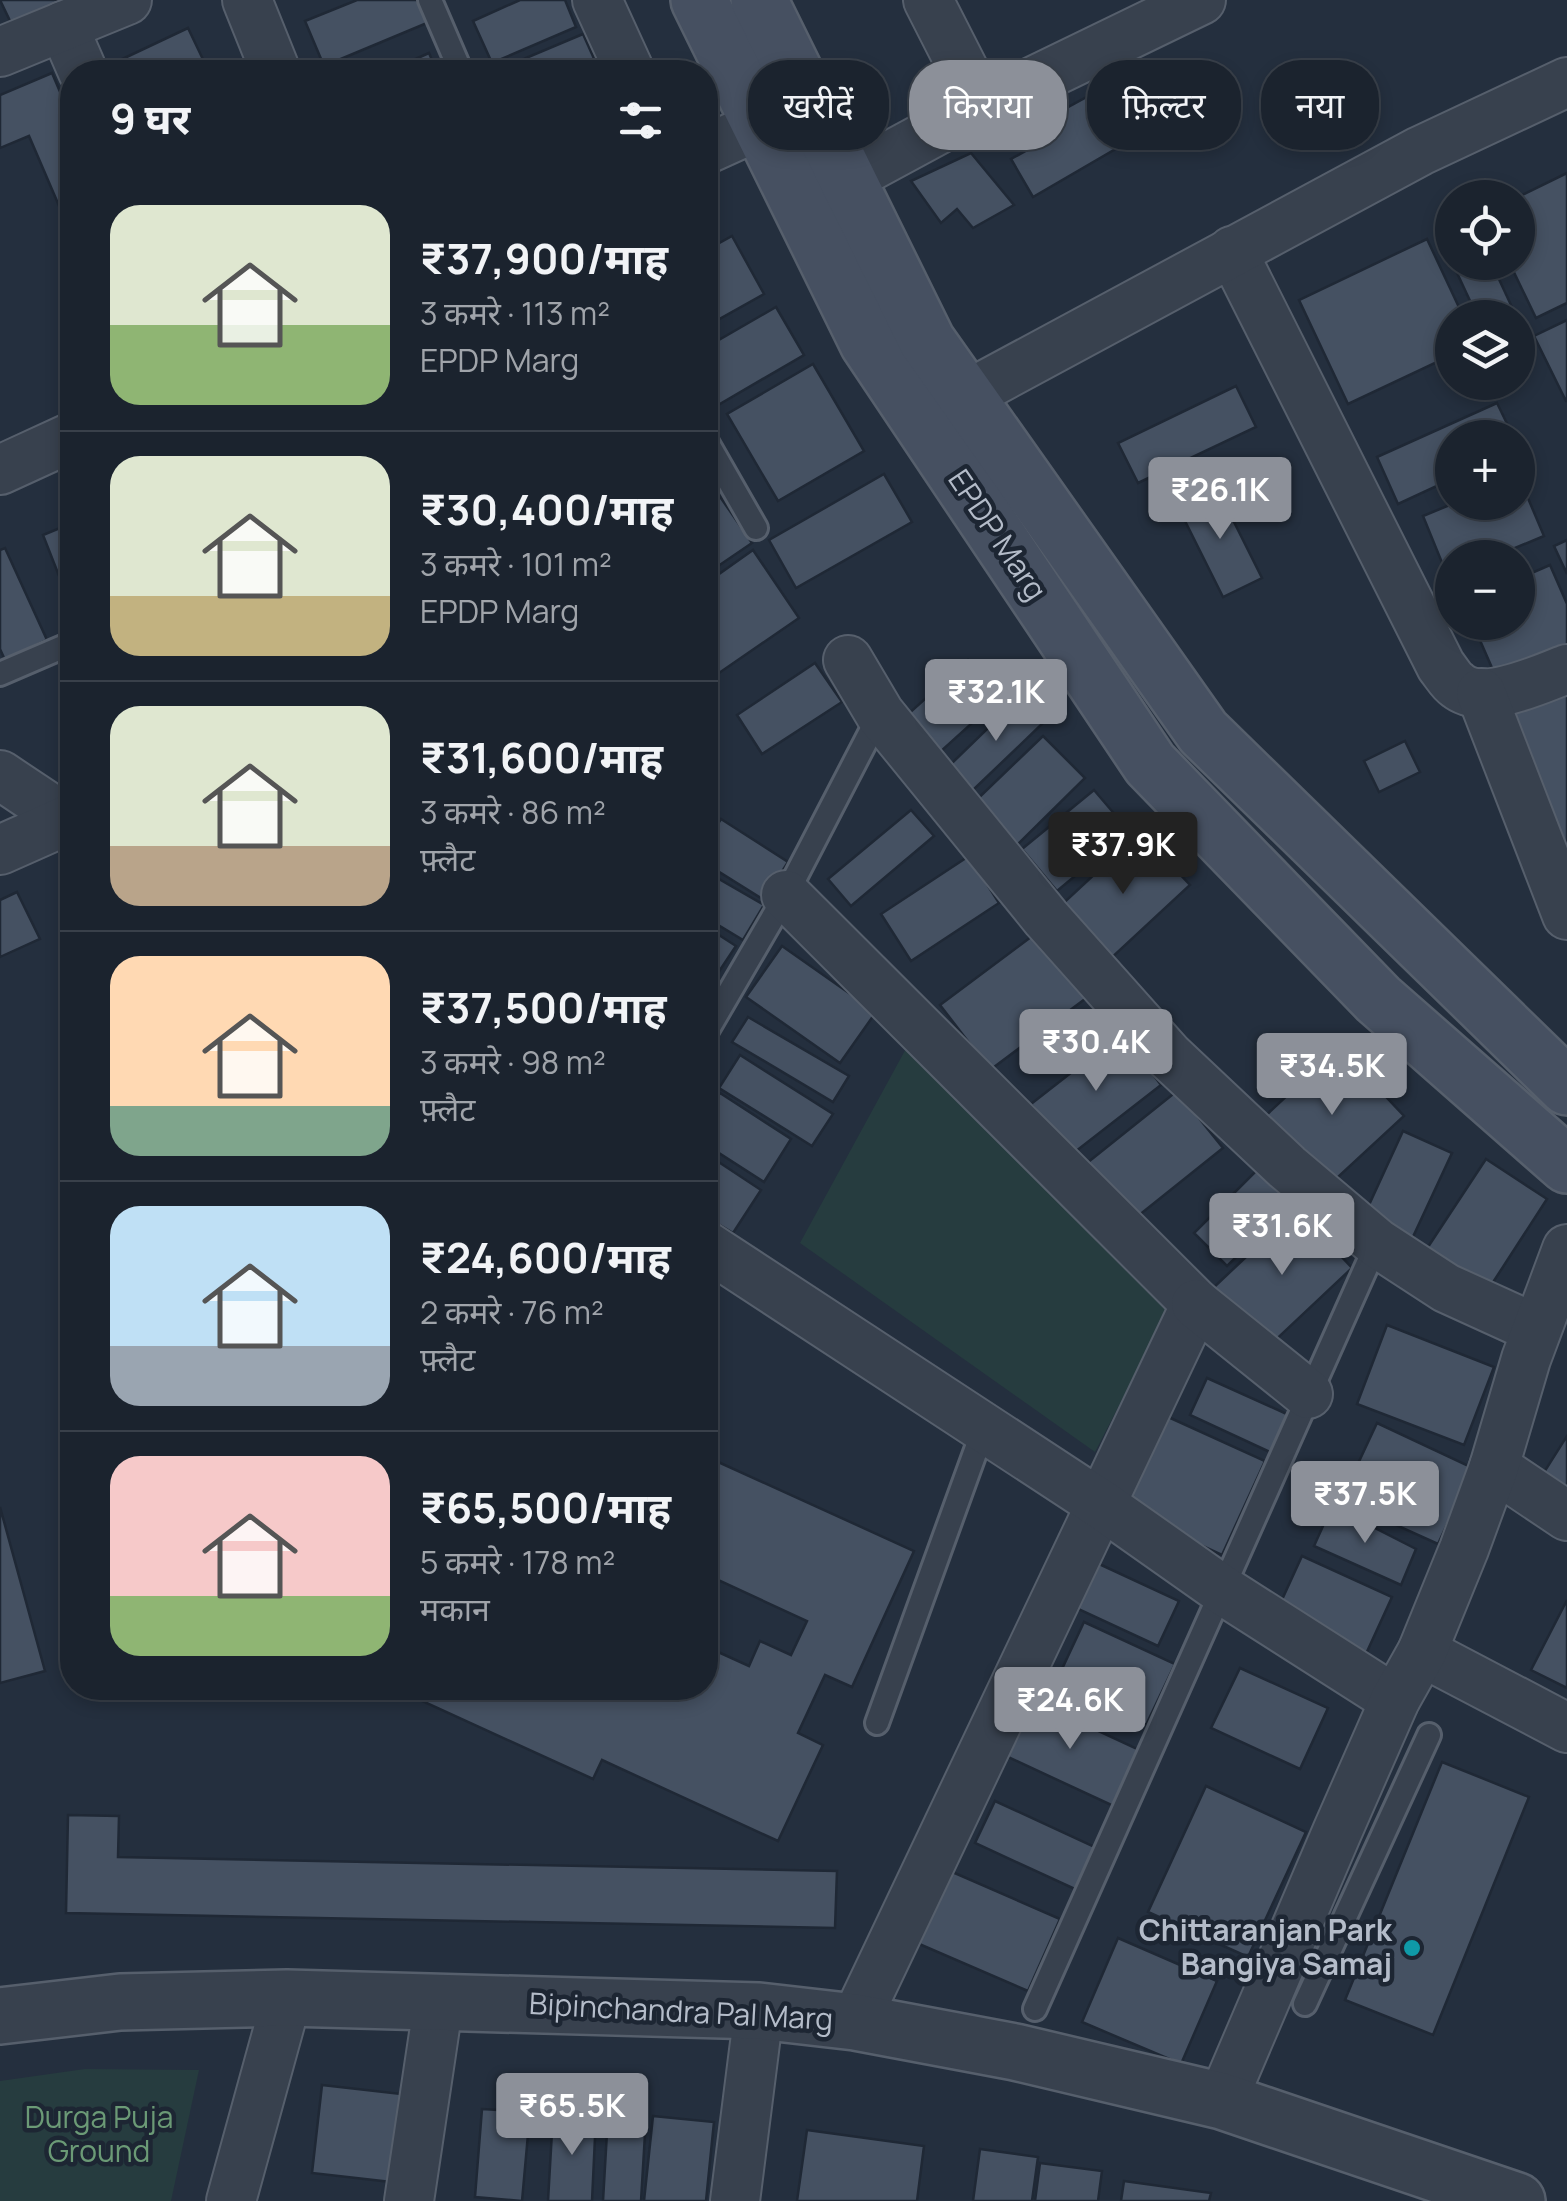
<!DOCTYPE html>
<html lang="hi">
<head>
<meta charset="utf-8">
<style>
  body { margin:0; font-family:Manrope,"Noto Sans Devanagari",sans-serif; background:#242b36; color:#f1f3f6; height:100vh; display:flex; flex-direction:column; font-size:38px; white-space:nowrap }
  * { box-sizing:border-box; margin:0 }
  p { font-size:32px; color:#a0a4aa }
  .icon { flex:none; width:55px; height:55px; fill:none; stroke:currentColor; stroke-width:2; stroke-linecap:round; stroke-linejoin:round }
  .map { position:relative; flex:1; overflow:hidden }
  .drawer { position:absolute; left:60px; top:60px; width:658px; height:1640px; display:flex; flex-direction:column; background:#1b232e; border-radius:40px; box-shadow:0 5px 15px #0003,0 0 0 2px #39404a }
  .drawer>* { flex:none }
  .top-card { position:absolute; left:748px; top:60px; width:668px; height:90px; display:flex; gap:20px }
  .fabs { position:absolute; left:1435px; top:180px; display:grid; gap:20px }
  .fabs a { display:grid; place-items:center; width:100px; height:100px; border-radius:50%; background:#1b232e; box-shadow:0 5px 15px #0003,0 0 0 2px #39404a; font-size:50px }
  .price { position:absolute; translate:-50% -85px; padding:0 22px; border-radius:10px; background:#8c9099; color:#fff; font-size:32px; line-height:65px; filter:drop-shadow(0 2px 5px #0008) }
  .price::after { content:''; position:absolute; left:50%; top:60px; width:30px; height:22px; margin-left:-15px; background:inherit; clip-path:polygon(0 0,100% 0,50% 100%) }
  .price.active { background:#222; color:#fff }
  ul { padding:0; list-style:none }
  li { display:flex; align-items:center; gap:30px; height:250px; padding:0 50px }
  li+li { border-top:2px solid #39404a }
  li span { display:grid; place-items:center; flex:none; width:280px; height:200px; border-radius:30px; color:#555 }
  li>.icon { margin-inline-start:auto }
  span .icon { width:120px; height:120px; fill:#fffc; stroke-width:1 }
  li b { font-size:42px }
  h2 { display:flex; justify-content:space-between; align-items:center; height:120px; padding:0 50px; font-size:42px }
  .pill { padding:0 35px; border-radius:40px; background:#1b232e; box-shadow:0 5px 15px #0003,0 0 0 2px #39404a; font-size:35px; line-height:90px }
  .pill.active { background:#8c9099; color:#fff }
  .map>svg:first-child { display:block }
</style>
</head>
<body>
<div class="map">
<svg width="1567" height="2201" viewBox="0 0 1567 2201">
  <rect width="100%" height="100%" fill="#242f3e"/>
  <g fill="#263c3f">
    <polygon points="908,1045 1170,1307 1095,1452 800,1243"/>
    <polygon points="85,2069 199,2070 171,2201 0,2201 0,2081"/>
  </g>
  <g fill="#455162" stroke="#1f2835" stroke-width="2.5">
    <polygon points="0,0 64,0 12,25"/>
    <polygon points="357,0 417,0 427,23 324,66 305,21"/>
    <polygon points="520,0 565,0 576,27 492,63 473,21"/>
    <polygon points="188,28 209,72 97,71"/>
    <polygon points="583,34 600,72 493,72"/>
    <polygon points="429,53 437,72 386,72"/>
    <polygon points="52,73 72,120 72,236 29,136 0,148 0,95"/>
    <polygon points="1105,87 1116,105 1139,97 1155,126 1033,197 1011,159 1029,149 1019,134"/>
    <polygon points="971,153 1014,205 973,228 957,209 941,223 911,181"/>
    <polygon points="1567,173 1567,303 1536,318 1509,262 1518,262 1516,198"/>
    <polygon points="1452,226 1452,262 1491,262 1517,318 1478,318 1438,232"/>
    <polygon points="732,236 764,294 705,327 705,251"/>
    <polygon points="1427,239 1464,318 1452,318 1452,355 1348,404 1299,300"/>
    <polygon points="776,307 804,355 713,408 705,394 705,348"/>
    <polygon points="1567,320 1567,401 1566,401 1534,336"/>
    <polygon points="813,364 864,451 778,501 727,414"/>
    <polygon points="1236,386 1256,427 1138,483 1118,443"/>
    <polygon points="1497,403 1514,438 1452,438 1452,479 1398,504 1377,457"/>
    <polygon points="884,474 912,522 796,588 769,540"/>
    <polygon points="705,475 752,543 705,575"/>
    <polygon points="1519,477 1544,536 1491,558 1452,558 1452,573 1447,575 1423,516 1457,502 1518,502"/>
    <polygon points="1216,486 1262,578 1223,597 1177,505"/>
    <polygon points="72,523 72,609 43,535"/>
    <polygon points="1567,540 1567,574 1554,546"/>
    <polygon points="5,548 47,640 5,660 0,649 0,550"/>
    <polygon points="753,550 799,618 706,682 705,584"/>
    <polygon points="1550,565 1567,604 1567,647 1496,677 1472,622 1518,622 1518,579"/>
    <polygon points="968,660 1002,696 939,753 906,716"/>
    <polygon points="815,663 842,702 762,754 737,715"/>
    <polygon points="1567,682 1567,886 1494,712"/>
    <polygon points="1019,698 1043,723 972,791 949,766"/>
    <polygon points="1043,736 1085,778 1009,853 966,810"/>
    <polygon points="1405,741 1420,772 1379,792 1364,761"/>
    <polygon points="1094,790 1129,831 1057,891 1022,849"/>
    <polygon points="911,810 934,836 851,906 828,879"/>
    <polygon points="721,819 788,862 764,900 705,863 705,844"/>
    <polygon points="1140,832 1190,885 1107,962 1057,909"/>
    <polygon points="969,856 999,903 911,961 881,914"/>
    <polygon points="705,871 764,905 743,940 705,917"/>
    <polygon points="17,892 40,939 0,957 0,900"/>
    <polygon points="705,926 736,946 716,976 705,968"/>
    <polygon points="1039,931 1089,996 990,1070 940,1005"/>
    <polygon points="782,946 876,1012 840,1063 746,997"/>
    <polygon points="748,1017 849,1076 833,1102 732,1042"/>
    <polygon points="1122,1033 1161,1085 1071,1155 1031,1104"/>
    <polygon points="1339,1047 1404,1116 1324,1190 1260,1121"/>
    <polygon points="740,1055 833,1114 812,1146 719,1088"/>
    <polygon points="1177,1091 1223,1148 1133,1220 1087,1163"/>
    <polygon points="720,1093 791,1139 764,1182 705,1144 705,1117"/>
    <polygon points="1403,1131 1452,1153 1411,1241 1363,1218"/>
    <polygon points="705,1153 761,1190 733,1233 705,1216"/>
    <polygon points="1486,1159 1547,1199 1488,1290 1426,1250"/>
    <polygon points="1265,1162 1299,1196 1227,1266 1194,1233"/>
    <polygon points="1297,1209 1352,1268 1268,1347 1212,1289"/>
    <polygon points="1387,1325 1494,1367 1464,1445 1357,1404"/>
    <polygon points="1207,1378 1289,1415 1272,1453 1190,1415"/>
    <polygon points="1166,1416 1265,1461 1222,1555 1123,1509"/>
    <polygon points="1377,1423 1473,1468 1438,1544 1341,1500"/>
    <polygon points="1567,1436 1567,1493 1541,1477"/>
    <polygon points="705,1456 914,1551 852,1687 825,1675 798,1733 823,1745 778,1841 602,1760 593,1779 409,1695 413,1688 705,1688 705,1646 749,1666 760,1641 791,1655 807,1621 705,1574"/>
    <polygon points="1332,1506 1416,1549 1401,1585 1314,1546"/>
    <polygon points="0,1507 45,1671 0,1683"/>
    <polygon points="1302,1556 1392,1597 1365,1656 1275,1615"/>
    <polygon points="1097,1563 1179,1601 1158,1646 1076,1608"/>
    <polygon points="1567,1600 1567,1688 1531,1670"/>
    <polygon points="1084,1622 1175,1664 1146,1725 1055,1684"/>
    <polygon points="1240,1668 1328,1708 1300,1769 1211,1728"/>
    <polygon points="1019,1694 1146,1753 1120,1809 993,1750"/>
    <polygon points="1442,1762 1529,1797 1433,2035 1345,2000"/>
    <polygon points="1206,1786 1306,1832 1248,1957 1148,1912"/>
    <polygon points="995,1801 1097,1848 1077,1890 975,1843"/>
    <polygon points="68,1815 119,1816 118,1857 837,1871 835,1928 66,1913"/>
    <polygon points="934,1864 1060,1919 1028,1991 903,1937"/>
    <polygon points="1118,1938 1217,1981 1181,2064 1082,2022"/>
    <polygon points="322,2085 419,2096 409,2184 312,2173"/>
    <polygon points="482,2109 530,2112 522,2201 475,2197"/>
    <polygon points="553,2114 596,2116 592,2201 548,2201"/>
    <polygon points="608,2115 646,2117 641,2201 603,2201"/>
    <polygon points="653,2116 714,2122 706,2201 644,2201"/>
    <polygon points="807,2130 924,2146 917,2201 797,2201"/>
    <polygon points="980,2149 1038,2157 1032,2201 973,2201"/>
    <polygon points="1040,2163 1102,2171 1098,2201 1035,2201"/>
    <polygon points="1124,2181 1211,2193 1209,2201 1121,2201"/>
  </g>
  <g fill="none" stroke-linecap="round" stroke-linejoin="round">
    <g stroke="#565f6c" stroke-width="28">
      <g id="service">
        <polyline points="430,0 461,72"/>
        <polyline points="705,439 756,528"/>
        <polyline points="0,674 72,643"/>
        <polyline points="705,1034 786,895 880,714"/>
        <polyline points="877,1723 984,1428"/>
        <polyline points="1305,2004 1429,1735"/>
        <polyline points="1035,2009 1377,1243"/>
      </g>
    </g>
    <g stroke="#565f6c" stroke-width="52">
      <g id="minor">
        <polyline points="247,0 276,72"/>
        <polyline points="597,0 630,72"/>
        <polyline points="928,0 982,106 1201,0"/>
        <polyline points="63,26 83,72"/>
        <polyline points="0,52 127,0"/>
        <polyline points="705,150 793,110"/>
        <polyline points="847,179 982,106"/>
        <path d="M1232,251L1441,666C1446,672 1451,681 1457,685C1483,707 1540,679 1567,669"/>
        <polyline points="932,414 1420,151 1567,82"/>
        <polyline points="0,470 72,437"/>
        <polyline points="848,660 880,714 1046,918 1169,1056 1287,1167 1377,1243 1446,1288 1536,1329"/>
        <polyline points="1481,693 1567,915"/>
        <polyline points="0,775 72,823"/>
        <polyline points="0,850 72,818"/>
        <polyline points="786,895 1196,1304 855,2022"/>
        <polyline points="705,1245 1102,1505 1224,1591 1395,1700"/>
        <polyline points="1196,1304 1308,1394"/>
        <polyline points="1494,1467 1567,1516"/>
        <polyline points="1422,1652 1567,1728"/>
        <polyline points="1222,2101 1337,1832 1395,1700 1422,1652 1464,1549 1494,1467 1526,1359 1567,1249"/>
        <polyline points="231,2201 287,1998"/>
        <polyline points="409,2201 439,2000"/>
        <polyline points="735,2201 759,2011"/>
      </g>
    </g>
    <g stroke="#565f6c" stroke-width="60">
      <polyline id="tertiary" points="0,2016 120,2002 287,1998 759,2011 855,2022 1015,2052 1222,2101 1517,2201"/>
    </g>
    <g stroke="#565f6c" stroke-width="60">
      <g id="secondary">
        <polyline points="699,0 868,343 1150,764 1378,999 1567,1165"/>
        <polyline points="759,0 927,341 1203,732 1567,1087"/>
      </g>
    </g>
    <use href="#service" stroke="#38414e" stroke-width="22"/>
    <use href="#minor" stroke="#38414e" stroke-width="48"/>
    <use href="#tertiary" stroke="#38414e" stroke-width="55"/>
    <use href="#secondary" stroke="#465061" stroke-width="55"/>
  </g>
  <circle fill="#0f9aa8" stroke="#1d2633" stroke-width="4" cx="1412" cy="1948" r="10"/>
  <g text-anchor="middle" stroke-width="9" stroke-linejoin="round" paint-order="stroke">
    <g font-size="30" fill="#b4bcc9" stroke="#1d2633">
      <text transform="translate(997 535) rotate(56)" y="10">EPDP Marg</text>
      <text transform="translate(681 2012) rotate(3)" y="10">Bipinchandra Pal Marg</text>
    </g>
    <g font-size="30" font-weight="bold" fill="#b4bcc9" stroke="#1d2633" text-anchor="end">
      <text x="1392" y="1941">Chittaranjan Park<tspan x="1392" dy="34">Bangiya Samaj</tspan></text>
    </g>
    <g font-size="30" fill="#6b9a76" stroke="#1d2633">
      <text x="99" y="2128">Durga Puja<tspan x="99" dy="34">Ground</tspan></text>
    </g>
  </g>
</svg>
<div class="fabs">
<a><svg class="icon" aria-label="locate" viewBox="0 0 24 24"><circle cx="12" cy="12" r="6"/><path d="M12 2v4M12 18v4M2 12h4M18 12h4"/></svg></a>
<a><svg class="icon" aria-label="layers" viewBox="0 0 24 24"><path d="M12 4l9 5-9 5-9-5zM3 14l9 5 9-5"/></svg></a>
<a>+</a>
<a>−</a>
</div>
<b class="price" style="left:1220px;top:542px">₹26.1K</b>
<b class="price" style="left:996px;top:744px">₹32.1K</b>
<b class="price active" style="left:1123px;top:897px">₹37.9K</b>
<b class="price" style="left:1096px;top:1094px">₹30.4K</b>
<b class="price" style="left:1332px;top:1118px">₹34.5K</b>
<b class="price" style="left:1282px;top:1278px">₹31.6K</b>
<b class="price" style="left:1365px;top:1546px">₹37.5K</b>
<b class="price" style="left:1070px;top:1752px">₹24.6K</b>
<b class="price" style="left:572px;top:2158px">₹65.5K</b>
<div class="top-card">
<a class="pill">खरीदें</a>
<a class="pill active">किराया</a>
<a class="pill">फ़िल्टर</a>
<a class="pill">नया</a>
</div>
<section class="drawer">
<h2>9 घर<svg class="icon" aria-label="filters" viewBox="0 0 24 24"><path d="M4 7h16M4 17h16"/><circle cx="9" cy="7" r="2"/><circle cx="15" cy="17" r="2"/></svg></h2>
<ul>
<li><span style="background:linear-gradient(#dfe7d0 60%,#8fb573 0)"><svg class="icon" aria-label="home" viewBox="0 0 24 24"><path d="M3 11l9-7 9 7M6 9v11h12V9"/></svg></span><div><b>₹37,900/माह</b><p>3 कमरे · 113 m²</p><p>EPDP Marg</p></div></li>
<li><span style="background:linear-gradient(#dfe7d0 70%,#c2b280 0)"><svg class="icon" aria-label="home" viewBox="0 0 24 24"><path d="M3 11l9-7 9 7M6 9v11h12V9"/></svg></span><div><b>₹30,400/माह</b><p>3 कमरे · 101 m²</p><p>EPDP Marg</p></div></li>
<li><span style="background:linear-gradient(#dfe7d0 70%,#b9a48a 0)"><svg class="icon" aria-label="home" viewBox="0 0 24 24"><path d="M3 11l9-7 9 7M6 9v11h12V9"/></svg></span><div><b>₹31,600/माह</b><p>3 कमरे · 86 m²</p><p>फ़्लैट</p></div></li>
<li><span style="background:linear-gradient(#ffd9b3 75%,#7fa58c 0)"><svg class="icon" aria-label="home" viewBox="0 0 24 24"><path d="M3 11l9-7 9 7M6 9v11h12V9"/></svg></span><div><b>₹37,500/माह</b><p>3 कमरे · 98 m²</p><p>फ़्लैट</p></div></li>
<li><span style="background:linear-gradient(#bfe0f5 70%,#9aa5b1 0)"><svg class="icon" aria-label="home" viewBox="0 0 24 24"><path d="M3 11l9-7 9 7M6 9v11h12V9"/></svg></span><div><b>₹24,600/माह</b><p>2 कमरे · 76 m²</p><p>फ़्लैट</p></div></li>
<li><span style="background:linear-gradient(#f6c9c9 70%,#8fb573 0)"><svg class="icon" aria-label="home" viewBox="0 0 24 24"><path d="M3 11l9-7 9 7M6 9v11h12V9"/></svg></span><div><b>₹65,500/माह</b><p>5 कमरे · 178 m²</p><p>मकान</p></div></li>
</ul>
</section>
</div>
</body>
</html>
